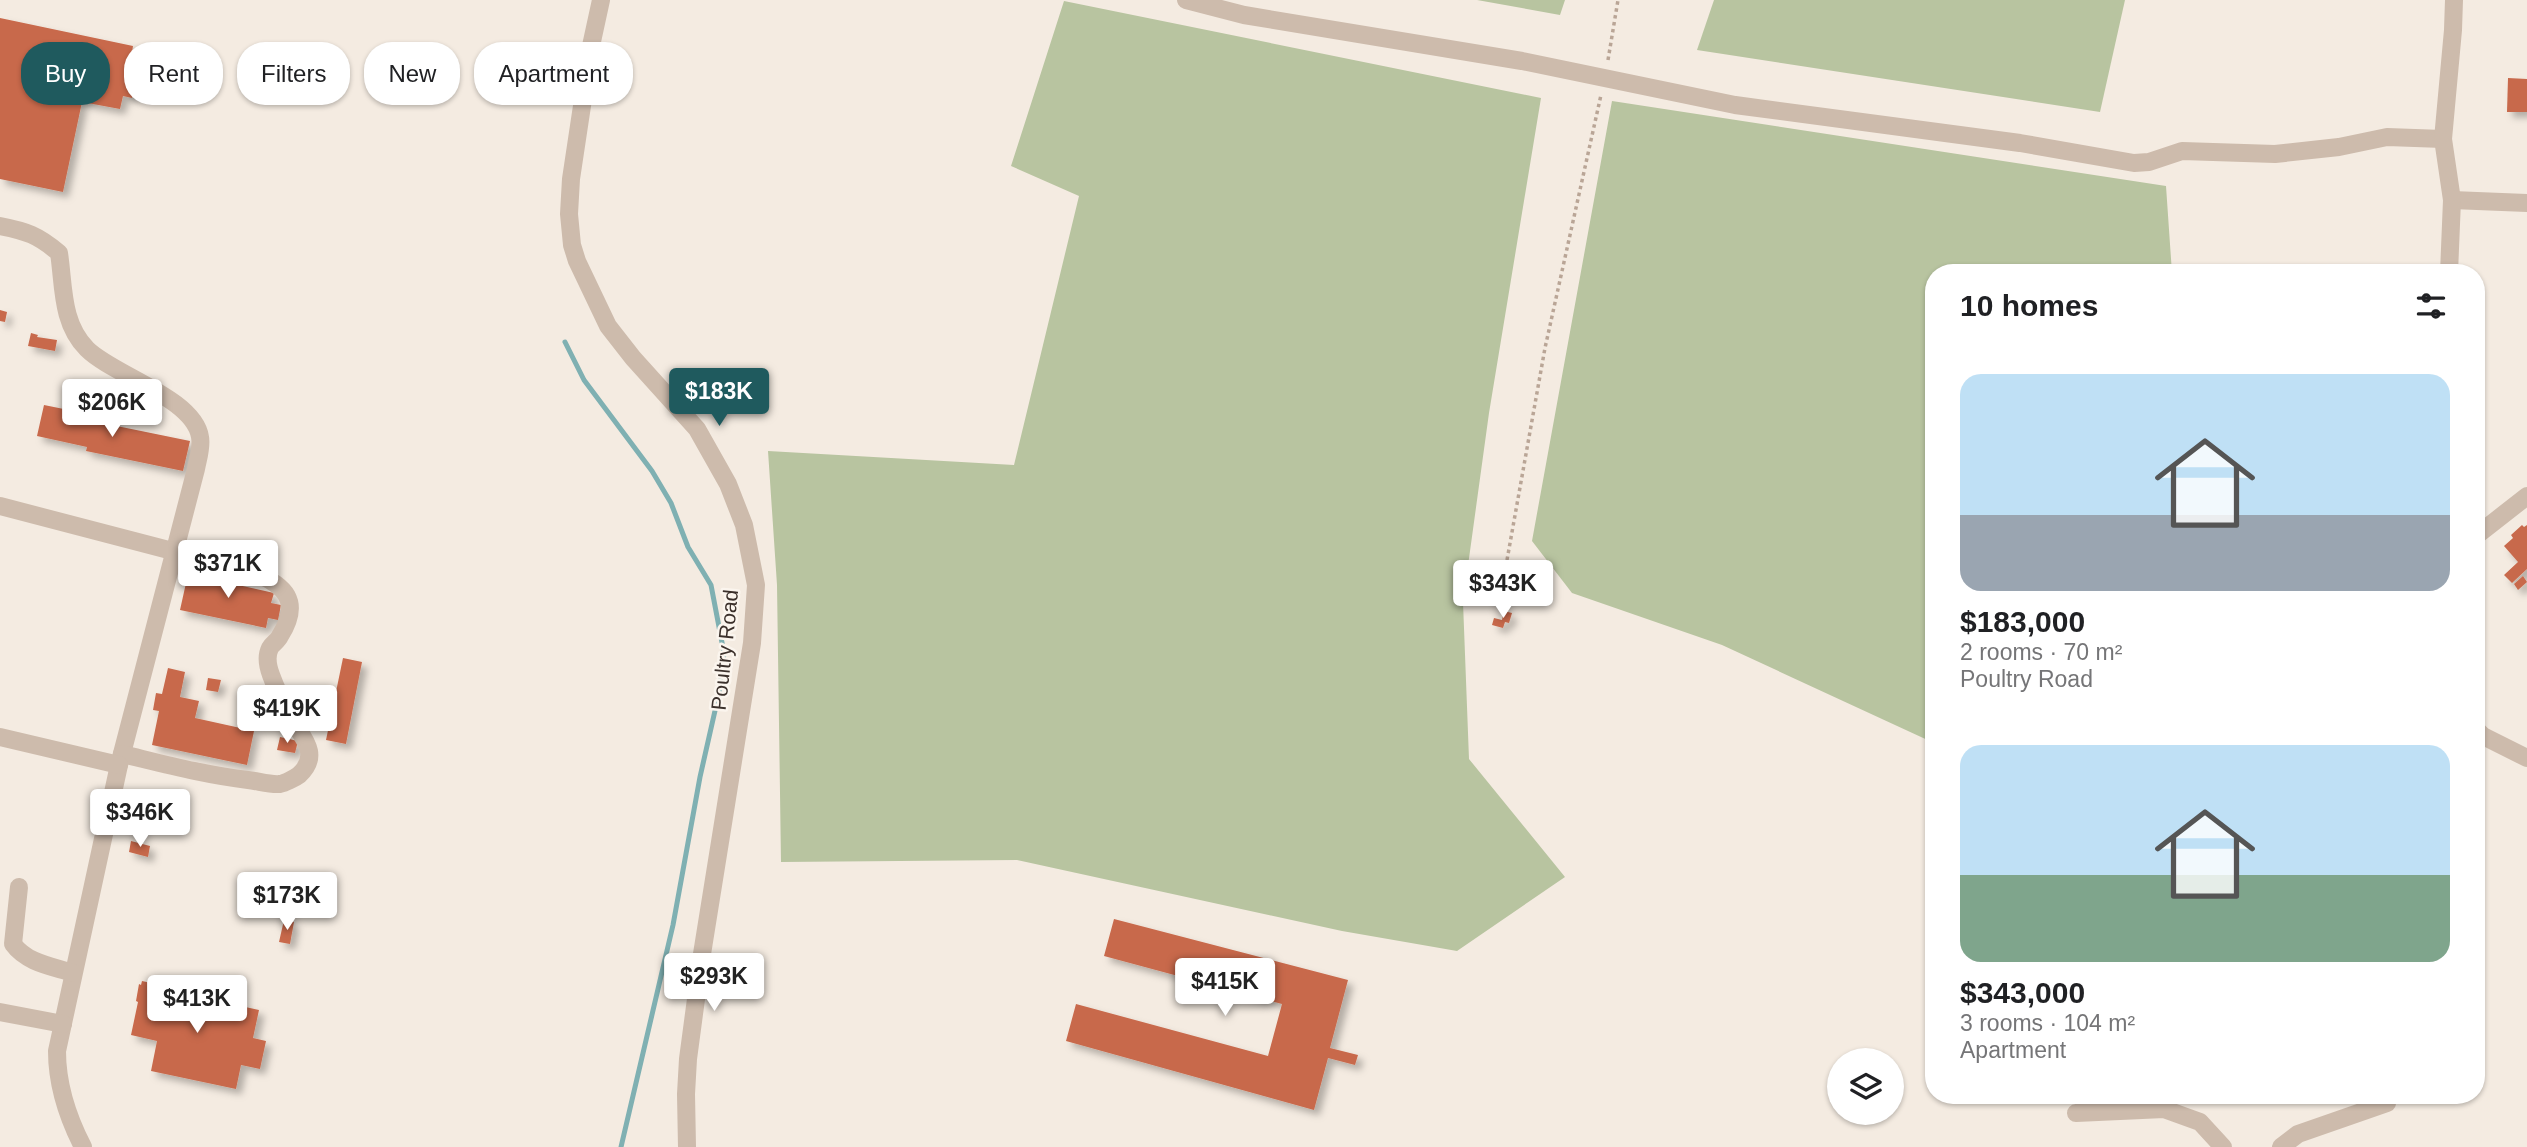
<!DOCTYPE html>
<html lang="en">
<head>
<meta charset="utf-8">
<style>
  body { margin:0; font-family:Helvetica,sans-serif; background:#f6f6f6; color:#202124; height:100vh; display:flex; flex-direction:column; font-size:26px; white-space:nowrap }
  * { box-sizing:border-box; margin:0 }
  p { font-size:23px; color:#757577 }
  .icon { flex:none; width:38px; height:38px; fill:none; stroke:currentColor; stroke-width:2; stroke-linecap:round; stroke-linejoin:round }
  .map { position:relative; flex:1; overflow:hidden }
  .sheet { position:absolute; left:1925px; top:264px; width:560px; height:840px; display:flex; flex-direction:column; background:#fff; border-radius:28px; box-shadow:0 2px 5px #0004 }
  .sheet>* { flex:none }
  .top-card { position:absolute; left:21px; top:42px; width:665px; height:63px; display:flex; gap:14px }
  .buttons { position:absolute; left:1827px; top:1048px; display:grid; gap:14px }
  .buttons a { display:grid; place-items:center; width:77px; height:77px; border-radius:50%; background:#fff; box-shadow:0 2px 5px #0004; font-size:35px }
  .price { position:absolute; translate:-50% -60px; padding:0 16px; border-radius:7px; background:#fff; color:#222; font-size:23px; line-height:46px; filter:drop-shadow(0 2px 4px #0008) }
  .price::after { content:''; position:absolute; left:50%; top:42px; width:21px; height:16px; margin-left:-10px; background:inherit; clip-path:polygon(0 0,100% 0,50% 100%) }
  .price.selected { background:#1f5a5e; color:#fff }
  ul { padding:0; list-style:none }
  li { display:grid; align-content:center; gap:14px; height:371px; padding:0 35px }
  li span { display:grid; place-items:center; height:217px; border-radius:21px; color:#555 }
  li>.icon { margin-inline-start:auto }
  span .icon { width:126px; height:126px; fill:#fffc; stroke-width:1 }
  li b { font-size:30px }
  h2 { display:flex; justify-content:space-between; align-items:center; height:84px; padding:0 35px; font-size:30px }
  .chip { padding:0 24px; border-radius:28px; background:#fff; box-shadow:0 2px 5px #0004; font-size:24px; line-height:63px }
  .chip.selected { background:#1f5a5e; color:#fff }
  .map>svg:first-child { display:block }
</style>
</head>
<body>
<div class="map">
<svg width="2527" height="1147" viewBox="0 0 2527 1147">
  <defs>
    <filter id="shadow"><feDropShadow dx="5.5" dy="5.5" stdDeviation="3.5" flood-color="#0004"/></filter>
  </defs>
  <rect width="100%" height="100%" fill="#f4ebe1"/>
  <g fill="#b8c4a0">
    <polygon points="1477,0 1565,0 1560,15"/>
    <polygon points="1714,0 2125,0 2100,112 1697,50"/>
    <polygon points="1064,1 1541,98 1489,413 1463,602 1469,759 1565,877 1457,951 1342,931 1017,860 781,862 777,585 768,451 1014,465 1079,196 1011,166"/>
    <polygon points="1612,101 2166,186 2172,273 1934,273 1934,743 1722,645 1572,593 1532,541"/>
  </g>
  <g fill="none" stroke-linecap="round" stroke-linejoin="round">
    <polyline stroke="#7fb0b2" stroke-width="5" points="565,342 584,380 652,471 671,503 688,547 711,585 724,653 719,693 700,777 673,925 621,1147"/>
  </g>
  <g fill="#c8694b" filter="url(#shadow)">
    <polygon points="0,18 133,46 130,64 138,65 132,98 123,96 120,109 82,102 63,192 0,179"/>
    <polygon points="196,46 202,54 192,61 186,54"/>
    <polygon points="2508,78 2527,79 2527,112 2507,112"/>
    <polygon points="0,310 7,312 5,322 0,321"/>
    <polygon points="31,333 38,335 37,337 57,340 55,351 28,346"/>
    <polygon points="44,405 103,417 102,423 190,441 183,471 86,451 87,447 37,436"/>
    <polygon points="2522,525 2524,527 2527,525 2527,569 2512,583 2504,575 2518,562 2504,546 2513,538 2511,535"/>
    <polygon points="211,567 231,571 229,583 274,593 271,603 281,605 278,620 268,618 266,628 180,610 188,574 208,579"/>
    <polygon points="2523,576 2527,582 2518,590 2514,584"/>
    <polygon points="1504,611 1512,613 1509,623 1505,622 1503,628 1492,625 1494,618 1502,620"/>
    <polygon points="343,658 362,662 346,744 326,740"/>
    <polygon points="168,668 185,672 180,697 199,701 195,718 254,731 247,765 152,745 159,711 153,710 156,693 162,694"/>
    <polygon points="208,678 221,680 218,692 206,690"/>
    <polygon points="280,737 298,741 295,753 277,750"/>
    <polygon points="131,841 150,846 148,857 129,852"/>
    <polygon points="1114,919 1348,980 1330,1048 1358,1055 1355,1065 1328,1058 1314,1110 1066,1041 1076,1004 1268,1056 1282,1004 1104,956"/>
    <polygon points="284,920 294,922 290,944 279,942"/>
    <polygon points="142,981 187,991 186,994 259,1010 253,1038 266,1041 260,1069 241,1065 236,1089 151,1071 157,1041 131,1035 138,1002 136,1001 139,984 141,985"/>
  </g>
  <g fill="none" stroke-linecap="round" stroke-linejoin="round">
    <g stroke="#b9a596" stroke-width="3.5" stroke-dasharray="3.5 3.5" stroke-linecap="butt">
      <polyline points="1608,60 1618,0"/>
      <polyline points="1507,560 1545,348 1601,95"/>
    </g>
    <g stroke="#cdbbac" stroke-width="18">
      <polyline points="601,0 591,46 571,179 569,214 572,245 577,261 608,326 633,358 697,429 728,484 744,525 756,585 752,643 702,954 688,1059 686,1094 687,1147"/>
      <polyline points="1186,0 1244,15 1522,61 1735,105 2020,143 2134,163 2149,162 2182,151 2275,154 2339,147 2387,137 2443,139"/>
      <polyline points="2452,200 2527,203"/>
      <path d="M0,226C26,231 38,235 59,253C64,286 61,323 87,349C113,375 194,398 200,437C202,447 198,458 196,469L119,765L57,1051C57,1085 67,1116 83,1147"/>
      <polyline points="2449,273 2452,200 2443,139 2453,30 2454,0"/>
      <path d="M0,506L253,572C285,585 302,601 280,636C278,641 272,644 270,648C266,656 268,667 271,675C276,689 284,705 291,718C301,736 322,754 299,775C295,778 285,783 280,784C270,785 258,781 248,780C205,775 164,764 122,754"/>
      <polyline points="2476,536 2527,496"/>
      <polyline points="2476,729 2483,736 2527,758"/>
      <polyline points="0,737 119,765"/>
      <path d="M19,887L13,944C27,963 51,966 73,973"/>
      <polyline points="0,1012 63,1024"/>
      <polyline points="2076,1113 2164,1109 2200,1122 2223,1147"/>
      <polyline points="2281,1147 2298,1134 2387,1103"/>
    </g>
  </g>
  <g text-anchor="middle" stroke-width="5" stroke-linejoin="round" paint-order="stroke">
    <g font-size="21" fill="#3b302b" stroke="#fbf5ee">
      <text transform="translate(725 650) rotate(-84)" y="7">Poultry Road</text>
    </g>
  </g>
</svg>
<div class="buttons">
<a><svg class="icon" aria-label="layers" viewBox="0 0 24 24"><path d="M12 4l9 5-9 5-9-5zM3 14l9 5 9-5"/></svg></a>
</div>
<b class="price selected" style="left:719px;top:428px">$183K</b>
<b class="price" style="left:112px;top:439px">$206K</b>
<b class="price" style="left:228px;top:600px">$371K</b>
<b class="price" style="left:1503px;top:620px">$343K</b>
<b class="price" style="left:287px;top:745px">$419K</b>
<b class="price" style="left:140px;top:849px">$346K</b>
<b class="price" style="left:287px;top:932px">$173K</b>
<b class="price" style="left:714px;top:1013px">$293K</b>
<b class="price" style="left:1225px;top:1018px">$415K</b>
<b class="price" style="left:197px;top:1035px">$413K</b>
<div class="top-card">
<a class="chip selected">Buy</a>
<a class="chip">Rent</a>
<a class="chip">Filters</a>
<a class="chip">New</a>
<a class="chip">Apartment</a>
</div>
<section class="sheet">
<h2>10 homes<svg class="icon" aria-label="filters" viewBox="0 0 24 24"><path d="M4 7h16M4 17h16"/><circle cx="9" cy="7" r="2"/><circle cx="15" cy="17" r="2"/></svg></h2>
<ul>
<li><span style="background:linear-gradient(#bfe0f5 65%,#9aa5b1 0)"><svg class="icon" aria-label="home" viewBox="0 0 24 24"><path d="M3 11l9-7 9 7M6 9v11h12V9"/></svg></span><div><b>$183,000</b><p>2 rooms · 70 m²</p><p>Poultry Road</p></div></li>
<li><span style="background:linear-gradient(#bfe0f5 60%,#7fa58c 0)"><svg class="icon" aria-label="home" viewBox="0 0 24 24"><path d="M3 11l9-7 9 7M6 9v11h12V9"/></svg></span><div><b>$343,000</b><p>3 rooms · 104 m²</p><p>Apartment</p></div></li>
</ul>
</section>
</div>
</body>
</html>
